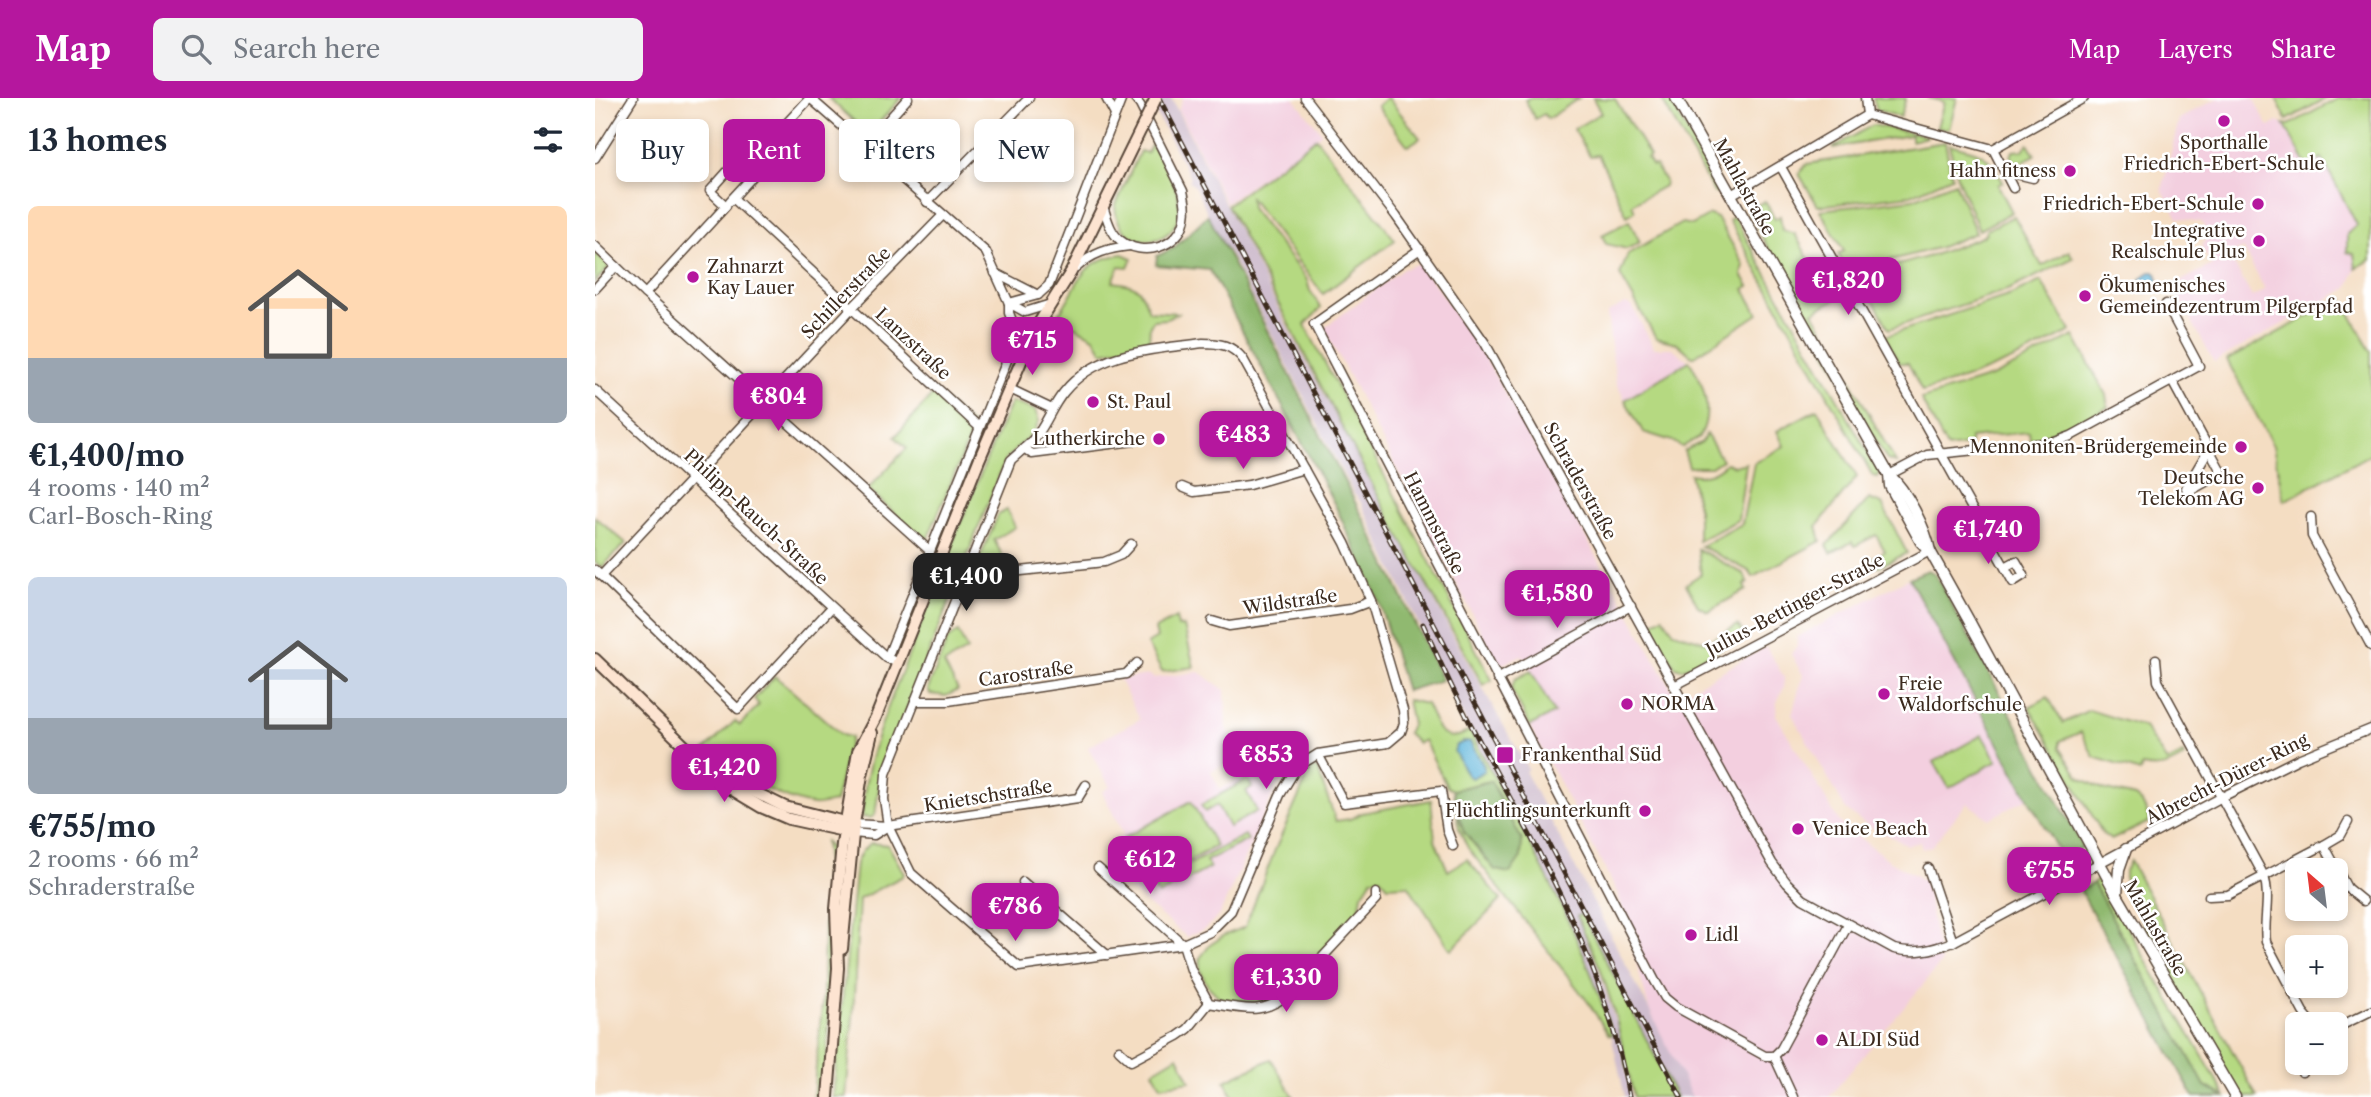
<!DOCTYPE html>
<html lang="en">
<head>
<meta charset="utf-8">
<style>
  body { margin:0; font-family:"Libre Caslon Text",serif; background:#f2f2f3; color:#1f2937; height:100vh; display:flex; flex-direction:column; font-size:26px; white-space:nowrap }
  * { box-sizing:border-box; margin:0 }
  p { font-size:23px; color:#747a83 }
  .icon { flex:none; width:38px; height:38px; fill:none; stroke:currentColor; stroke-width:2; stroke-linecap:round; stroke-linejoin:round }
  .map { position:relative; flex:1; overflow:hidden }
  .side { display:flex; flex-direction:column; background:#fff; width:595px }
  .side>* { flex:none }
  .banner { position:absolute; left:21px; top:21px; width:665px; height:63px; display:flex; gap:14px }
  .needle { width:46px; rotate:332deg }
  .buttons { position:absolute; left:1690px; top:760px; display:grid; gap:14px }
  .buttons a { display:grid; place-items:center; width:63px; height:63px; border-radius:10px; background:#fff; box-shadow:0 4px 10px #0003; font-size:35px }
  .price { position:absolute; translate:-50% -60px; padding:0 16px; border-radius:14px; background:#b5179e; color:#fff; font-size:23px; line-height:46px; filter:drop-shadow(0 2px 4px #0008) }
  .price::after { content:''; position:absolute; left:50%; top:42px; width:21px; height:16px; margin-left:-10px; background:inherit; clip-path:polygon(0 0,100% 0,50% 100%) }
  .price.on { background:#222; color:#fff }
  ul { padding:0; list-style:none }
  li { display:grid; align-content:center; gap:14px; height:371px; padding:0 28px }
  li span { display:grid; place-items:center; height:217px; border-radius:10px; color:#555 }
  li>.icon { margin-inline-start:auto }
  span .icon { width:126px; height:126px; fill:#fffc; stroke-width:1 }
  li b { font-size:30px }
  h2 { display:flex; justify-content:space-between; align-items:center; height:84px; padding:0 28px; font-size:30px }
  .tag { padding:0 24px; border-radius:10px; background:#fff; box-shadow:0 4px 10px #0003; font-size:24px; line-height:63px }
  .tag.on { background:#b5179e; color:#fff }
  header { display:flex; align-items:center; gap:42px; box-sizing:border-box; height:98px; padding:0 35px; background:#b5179e; color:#fff }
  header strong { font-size:33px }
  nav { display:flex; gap:38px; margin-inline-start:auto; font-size:24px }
  .search { width:490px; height:63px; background:#f2f2f3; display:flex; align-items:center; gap:18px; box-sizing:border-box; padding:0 24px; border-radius:10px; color:#747a83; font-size:26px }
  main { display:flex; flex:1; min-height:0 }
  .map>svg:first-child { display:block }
</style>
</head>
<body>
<header>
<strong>Map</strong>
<div class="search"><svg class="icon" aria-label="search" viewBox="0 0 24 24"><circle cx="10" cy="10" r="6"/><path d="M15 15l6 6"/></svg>Search here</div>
<nav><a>Map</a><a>Layers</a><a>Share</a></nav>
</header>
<main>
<section class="side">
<h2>13 homes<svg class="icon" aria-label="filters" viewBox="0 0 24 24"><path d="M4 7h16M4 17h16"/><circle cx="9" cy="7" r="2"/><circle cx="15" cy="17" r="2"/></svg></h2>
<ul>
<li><span style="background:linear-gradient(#ffd9b3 70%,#9aa5b1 0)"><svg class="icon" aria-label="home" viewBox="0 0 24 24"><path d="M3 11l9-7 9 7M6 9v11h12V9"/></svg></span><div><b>€1,400/mo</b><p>4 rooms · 140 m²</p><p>Carl-Bosch-Ring</p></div></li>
<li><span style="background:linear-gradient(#c9d6e8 65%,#9aa5b1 0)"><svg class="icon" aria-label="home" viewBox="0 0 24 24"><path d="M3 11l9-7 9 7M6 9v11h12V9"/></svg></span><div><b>€755/mo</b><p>2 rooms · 66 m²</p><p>Schraderstraße</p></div></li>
</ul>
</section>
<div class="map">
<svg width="1776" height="999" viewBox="0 0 1776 999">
  <rect width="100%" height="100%" fill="#fff"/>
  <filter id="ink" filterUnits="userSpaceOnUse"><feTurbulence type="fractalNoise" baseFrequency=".0143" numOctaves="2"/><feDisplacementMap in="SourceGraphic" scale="14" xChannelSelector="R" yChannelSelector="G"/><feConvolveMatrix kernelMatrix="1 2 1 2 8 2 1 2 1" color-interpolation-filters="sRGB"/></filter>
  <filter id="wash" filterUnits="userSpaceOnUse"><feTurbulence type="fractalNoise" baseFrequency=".00686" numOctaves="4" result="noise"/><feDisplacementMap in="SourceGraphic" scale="28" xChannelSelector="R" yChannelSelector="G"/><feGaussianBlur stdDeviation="1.57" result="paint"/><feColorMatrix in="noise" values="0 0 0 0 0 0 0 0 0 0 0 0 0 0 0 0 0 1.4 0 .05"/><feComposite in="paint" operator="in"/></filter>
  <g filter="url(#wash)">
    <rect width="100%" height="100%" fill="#f4ddc2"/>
    <g fill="#f3cfdf" fill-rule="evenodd">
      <polygon points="588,0 699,0 727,35 631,105 583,12"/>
      <path d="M1623,0H1658L1674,29L1683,24L1689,26L1712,67L1727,60L1763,128L1752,136L1759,156L1761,170L1753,190L1619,264L1581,194L1584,184L1617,167L1607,149L1613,135L1606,124L1583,120L1567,92L1584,21ZM1648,150L1670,192L1657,199L1634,157Z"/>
      <polygon points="825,165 885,251 1081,599 1171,549 1189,579 1189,589 1182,604 1181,617 1245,725 1295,763 1330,783 1346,865 1234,999 1097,999 1089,985 1054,911 1023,796 935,629 959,615 927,557 908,566 902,564 729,230 808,171"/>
      <polygon points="1030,206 1037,208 1059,250 1077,250 1094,263 1030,302 1021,285 1012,215"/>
      <polygon points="1314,480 1433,700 1394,721 1372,705 1337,748 1327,751 1325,744 1313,747 1270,726 1251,712 1197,616 1208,577 1196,556 1202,548 1202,539"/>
      <polygon points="604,574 630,592 631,629 646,658 616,673 625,691 669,669 687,666 688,673 625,816 611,830 592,839 535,792 512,747 529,737 507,694 515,689 493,649 545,621 524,581 554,577 558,580"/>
    </g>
    <polygon fill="#cfbdce" points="553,0 576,0 698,239 856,534 933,671 930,673 1054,911 1097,999 1081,999 987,817 982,819 1004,873 1024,935 1036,999 1030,999 1013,923 996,875 961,796 861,605 765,403 759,396 634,154 627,145 600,89 594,83 595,79"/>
    <g fill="#b5d981" stroke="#788250" stroke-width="2">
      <polygon points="233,0 306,0 274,36"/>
      <polygon points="791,0 793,0 825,40 813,48 782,8"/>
      <polygon points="934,0 984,0 953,21 949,16 940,21 930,2"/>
      <path d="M998,0L1020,1L1055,58L1052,60L1057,68L1060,67L1070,83L1069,88L1037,106L1040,113L1032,118C1021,97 1014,77 1003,57L995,58L979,31L1006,15Z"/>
      <polygon points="1066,0 1074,0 1123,91 1123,96 1119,95"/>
      <polygon points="1278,0 1311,0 1305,19 1282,12"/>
      <polygon points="1333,0 1362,0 1354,31 1342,29 1349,4"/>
      <polygon points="1681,0 1732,0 1692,22"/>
      <polygon points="1744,0 1776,0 1776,162 1761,170 1759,156 1752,154 1752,136 1762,127 1727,60 1712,68 1689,26 1694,27"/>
      <polygon points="1278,27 1332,38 1332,39 1316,43 1316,37 1237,50"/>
      <polygon points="721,40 800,142 728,196 655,100 656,110 712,182 715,193 726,210 710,227 897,582 888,587 794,419 632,107"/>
      <polygon points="1350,44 1357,79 1316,97 1223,108 1204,76 1212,66"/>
      <polygon points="1433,45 1440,57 1427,64 1420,64 1416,59 1418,53 1428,52"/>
      <path d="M557,46C567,64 582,84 584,104C590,149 524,159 520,109L545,53L552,55Z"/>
      <path d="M1354,46C1387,55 1391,52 1408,84L1403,87L1417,114L1384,132L1362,79Z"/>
      <polygon points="1360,84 1381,135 1343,150 1253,173 1243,156 1249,153 1225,112 1318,101"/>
      <polygon points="1170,103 1180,121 1185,118 1187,132 1200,136 1218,169 1230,163 1248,197 1218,214 1301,365 1292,362 1152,112"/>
      <polygon points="1115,117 1122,120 1149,167 1147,177 1154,188 1149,191 1163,216 1098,259 1082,245 1061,240 1025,177 1033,156 1087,125 1097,127"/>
      <polygon points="1419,118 1447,168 1474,153 1478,160 1415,191 1294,231 1279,203 1270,203 1257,180 1339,157 1384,140 1390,137 1391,132"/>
      <polygon points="1139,119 1284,374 1283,379 1278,378 1134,122"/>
      <polygon points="1034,123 1045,144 1032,151 1011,146 1007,137"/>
      <polygon points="0,155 15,168 0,184"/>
      <path d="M527,156L537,160L533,169L524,168L518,184C543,187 546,189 554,213L583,215L572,221L559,222L555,227L554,244L508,254L499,239L461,219C488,186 478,166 527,156Z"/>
      <path d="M1446,183L1476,233C1427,260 1381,279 1327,293L1313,265H1304L1290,238L1416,197Z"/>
      <polygon points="1747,200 1776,254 1776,356 1689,403 1678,348 1632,262"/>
      <polygon points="1479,238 1511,297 1513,309 1474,329 1435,342 1434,334 1375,340 1375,347 1352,350 1326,301 1399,278"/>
      <path d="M1094,263C1109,284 1119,316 1104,339L1087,349L1077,343L1048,334L1030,302Z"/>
      <polygon points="340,294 379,329 332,442 323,437 273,391 312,350 300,339"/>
      <path d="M416,304L440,312L444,323L440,332L410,362L290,666L284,689L280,717L275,720L267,719C269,657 298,598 320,541C351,461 382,382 416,304Z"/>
      <polygon points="1222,311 1262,379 1222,428 1226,443 1158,479 1154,473 1106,448 1147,426 1159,365 1189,348 1182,333"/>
      <polygon points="1111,336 1127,362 1116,369 1094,369 1089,353 1107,344"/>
      <path d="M1131,365L1139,368L1151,365L1143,422L1103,443V409L1095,376C1110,379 1120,376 1131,365Z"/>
      <polygon points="1274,401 1287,406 1312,455 1283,469 1278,460 1290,453 1281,437 1260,448 1257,444 1236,455 1232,447"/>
      <polygon points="412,412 420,429 399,442 413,468 384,473 382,467 403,417"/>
      <polygon points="0,419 31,445 7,469 0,464"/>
      <polygon points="1103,451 1149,476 1153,485 1149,487 1151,492 1113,513 1103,508 1091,486 1106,476"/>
      <polygon points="1068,519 1079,534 1111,544 1143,527 1150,538 1106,561 1100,567 1086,571 1080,569 1055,526"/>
      <polygon points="581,520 583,529 589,528 599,569 567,574 552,546 562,540 560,531"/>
      <polygon points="363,534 372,552 349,566 363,592 351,598 335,596 333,591 353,541"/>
      <polygon points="936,573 959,615 935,628 916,591 920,581"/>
      <path d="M180,578L247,637L256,639L240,704C233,705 224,708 218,707C185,702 136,672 110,652L140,623L145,627L164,607L159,601Z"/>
      <path d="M1453,599L1468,625L1494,612L1549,629L1572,664L1588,656L1589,659C1574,668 1565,672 1547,668L1545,674L1499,659L1486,634L1465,643V650L1485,680L1508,691L1540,699L1547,705L1556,723L1516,742L1508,736L1434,609Z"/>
      <path d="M812,602L831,606C843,630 845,649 875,633C926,732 986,829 1017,937H1014L993,904L873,750L864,731L861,709L869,734L895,683L858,692L852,689L829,642L823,645L812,635L817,626Z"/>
      <polygon points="1387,637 1402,663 1354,690 1339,664"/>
      <polygon points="722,670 741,723 755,721 767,715 836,702 840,742 853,773 872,761 906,802 856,852 813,787 793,788 785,779 777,781 767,796 764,815 709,873 679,900 665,906 626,901 612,887 605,872 605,860 615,847 630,837 650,829 680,752 716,671"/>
      <polygon points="653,681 657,689 651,693 662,713 634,729 622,707 610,714 606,707"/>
      <polygon points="596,703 621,748 554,785 529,740"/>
      <polygon points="650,737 653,742 611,763 615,770 563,797 557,786"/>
      <polygon points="230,744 243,759 238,826 230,999 218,999 228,897 229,825 232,766"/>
      <polygon points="276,745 293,747 309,775 308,778 264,801 258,919 251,999 238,999 261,765 267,753"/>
      <polygon points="1535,763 1662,999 1645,999 1572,874 1530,786 1530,773"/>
      <path d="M1505,781C1545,855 1590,926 1631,999L1610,988L1498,785Z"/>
      <polygon points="987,816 1081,999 1039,999 1021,920 1006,872 982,818"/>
      <polygon points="583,958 595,983 566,988 558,973"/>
      <polygon points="676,961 699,999 638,999 630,983"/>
    </g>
    <g fill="#90b96f" stroke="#667246" stroke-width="2">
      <polygon points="613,117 781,445 847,582 811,593 783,501 740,407 615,172 561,167 562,158 579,150"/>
      <polygon points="1333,472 1340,476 1488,749 1477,755 1476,764 1471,766 1433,700 1314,480"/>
      <polygon points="896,683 927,742 926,759 915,775 900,772 869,734 861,709 858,692"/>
      <polygon points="1498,785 1610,988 1630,999 1599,999 1485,792"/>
    </g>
    <g fill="#5fb5db" stroke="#4d707c" stroke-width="2">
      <path d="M1555,174H1560L1563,177V188L1550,194L1545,191C1543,182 1548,178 1555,174Z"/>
      <polygon points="868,644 875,644 889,668 889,673 877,680 872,677 859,653 862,647"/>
    </g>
  </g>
  <g filter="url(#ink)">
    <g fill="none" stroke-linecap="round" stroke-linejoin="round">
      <g stroke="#574537" stroke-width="11">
        <g id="minor">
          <polyline points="511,0 520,17"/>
          <path d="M710,0L801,118L890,245L1177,765L1192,785L1208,801L1299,851C1321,856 1337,852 1358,844L1627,699L1703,661L1776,631"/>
          <polyline points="1272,17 1398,51 1489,0"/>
          <polyline points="269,49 313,0"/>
          <polyline points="1398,51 1418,90"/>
          <polyline points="0,60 38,0"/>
          <polyline points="1186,69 1418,484 1429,477 1421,463 1410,469"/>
          <polyline points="1409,73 1438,80"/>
          <polyline points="1136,97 1272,17 1270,0"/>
          <polyline points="138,100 384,329"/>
          <polyline points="135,103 158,78 150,70"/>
          <polyline points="332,104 434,0"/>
          <path d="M508,108C512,120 515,134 525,142C547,160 585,150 590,120C592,111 590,102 588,93L545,7L539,0"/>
          <polyline points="0,148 50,196 335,453"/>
          <polyline points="825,151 719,226 1060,883 1070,900 1081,909 1170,958 1179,958"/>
          <path d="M481,170C497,155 514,150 535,148"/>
          <polyline points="400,175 443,197 454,187 527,0"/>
          <polyline points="0,191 21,168"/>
          <polyline points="50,196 131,108 115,93 142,63 150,70 215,0 391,154 414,205 414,215 430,255"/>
          <polyline points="414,205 430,214 456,206"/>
          <polyline points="414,205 443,197"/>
          <path d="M608,245C625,245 637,247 648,261L750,445L776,503L808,612L809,625L806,634L793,645L723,656L702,669L685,697L636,813L615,834L588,846L424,869L316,775L293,728L289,701L291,676L416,362C425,354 436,345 443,336C453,322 458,307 469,294C503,252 558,252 608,245Z"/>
          <polyline points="1577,283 1614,351 1591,390 1593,394 1627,375 1614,351"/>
          <polyline points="415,291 457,311"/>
          <polyline points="0,292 292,560 303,565"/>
          <polyline points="429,350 437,356 539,343"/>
          <polyline points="1294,377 1332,357 1460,344 1476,338 1604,268 1571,206"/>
          <polyline points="587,389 599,394 654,387 709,371"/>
          <polyline points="1716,419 1717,438 1776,548"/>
          <polyline points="0,472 143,611 236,510"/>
          <polyline points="6,478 256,211 347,118"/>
          <polyline points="370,479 509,464 526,457 536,446"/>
          <polyline points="617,523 634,528 755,511 776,503"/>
          <polyline points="292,560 423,235"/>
          <path d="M1561,561L1563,583L1669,778C1676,800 1668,822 1671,844L1708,914L1718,926"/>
          <polyline points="902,581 1036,508"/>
          <polyline points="1079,588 1335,453"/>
          <polyline points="320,603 353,603 531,576 542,565"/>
          <polyline points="723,656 749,705 846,693 852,732 858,748"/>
          <polyline points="259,726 293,728 483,700 491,687"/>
          <polyline points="258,735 279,737 293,728"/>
          <polyline points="1729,747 1752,790 1768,803"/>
          <path d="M503,770L588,846L596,872L614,905C646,910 669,919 695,894L781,802V795"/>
          <polyline points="1333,770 1358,844"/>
          <polyline points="428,784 512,857"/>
          <polyline points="1614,798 1633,797 1729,747 1746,737 1753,724"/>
          <polyline points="1741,930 1776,913"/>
          <polyline points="524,952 536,963 583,938 593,931 614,905"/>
          <polyline points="1179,958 1186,951 1253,827"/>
          <polyline points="1179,958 1198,999"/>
          <polyline points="1706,964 1707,974"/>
        </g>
      </g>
      <g stroke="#574537" stroke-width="13">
        <g id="tertiary">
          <path d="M1081,0L1294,377C1311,391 1331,431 1335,453"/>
          <polyline points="1294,377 1295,388 1326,444 1335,453 1373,521 1522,797 1640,999"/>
          <polyline points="1522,796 1524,771 1531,751"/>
        </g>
      </g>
      <g stroke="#574537" stroke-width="14">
        <g id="secondary">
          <polyline points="0,561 131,688 166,709 194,721 258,735"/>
          <polyline points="123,676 190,709 254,725"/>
          <polyline points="247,851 259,726 267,677 277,635"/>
          <polyline points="233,999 243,870 241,811 247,746 263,653 281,619 384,362 439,233 476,174 546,31"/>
        </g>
      </g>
      <use href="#minor" stroke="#fff" stroke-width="8"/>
      <use href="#tertiary" stroke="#fff" stroke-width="10"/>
      <use href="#secondary" stroke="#fde4d1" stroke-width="10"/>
      <g stroke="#3b2a1e" stroke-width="5">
        <g id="rail">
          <polyline points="564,0 1086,999"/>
          <path d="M828,526C846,567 865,607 886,646C948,762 1011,868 1034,999"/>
        </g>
      </g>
      <use href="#rail" stroke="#fff" stroke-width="2.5" stroke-dasharray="8" stroke-linecap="butt"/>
      <g stroke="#574537" stroke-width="14" stroke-linecap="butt">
        <polyline id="secondary-bridge" points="546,31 561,0"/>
      </g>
      <use href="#secondary-bridge" stroke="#fde4d1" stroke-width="10"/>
    </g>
  </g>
  <g fill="#b5179e" stroke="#fff" stroke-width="2.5">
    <circle cx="1629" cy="23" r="7"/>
    <circle cx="1475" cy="73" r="7"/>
    <circle cx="1663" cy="106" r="7"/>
    <circle cx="1664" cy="143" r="7"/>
    <circle cx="98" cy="179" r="7"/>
    <circle cx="1490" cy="198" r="7"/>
    <circle cx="498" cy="304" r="7"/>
    <circle cx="564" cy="341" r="7"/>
    <circle cx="1646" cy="349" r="7"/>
    <circle cx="1663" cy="390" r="7"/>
    <circle cx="1289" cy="596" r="7"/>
    <circle cx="1032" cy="606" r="7"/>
    <rect x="901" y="648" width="18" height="18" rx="3.5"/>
    <circle cx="1050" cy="713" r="7"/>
    <circle cx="1203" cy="731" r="7"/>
    <circle cx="1096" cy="837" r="7"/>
    <circle cx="1227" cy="942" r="7"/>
  </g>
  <g text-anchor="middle" stroke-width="5" stroke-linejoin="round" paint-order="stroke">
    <g font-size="18" fill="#3b2a1e" stroke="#fff" text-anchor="start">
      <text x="1629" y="51" text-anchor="middle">Sporthalle<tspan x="1629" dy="21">Friedrich-Ebert-Schule</tspan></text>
      <text x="1461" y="79" text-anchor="end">Hahn fitness</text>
      <text x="1649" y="112" text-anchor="end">Friedrich-Ebert-Schule</text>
      <text x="1650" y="139" text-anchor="end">Integrative<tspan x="1650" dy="21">Realschule Plus</tspan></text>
      <text x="112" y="175">Zahnarzt<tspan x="112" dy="21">Kay Lauer</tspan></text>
      <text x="1504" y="194">Ökumenisches<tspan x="1504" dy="21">Gemeindezentrum Pilgerpfad</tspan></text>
      <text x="512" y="310">St. Paul</text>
      <text x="550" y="347" text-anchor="end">Lutherkirche</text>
      <text x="1632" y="355" text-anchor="end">Mennoniten-Brüdergemeinde</text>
      <text x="1649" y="386" text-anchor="end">Deutsche<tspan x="1649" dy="21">Telekom AG</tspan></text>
      <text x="1303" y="592">Freie<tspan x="1303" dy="21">Waldorfschule</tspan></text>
      <text x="1046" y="612">NORMA</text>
      <text x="926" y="663">Frankenthal Süd</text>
      <text x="1036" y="719" text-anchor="end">Flüchtlingsunterkunft</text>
      <text x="1217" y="737">Venice Beach</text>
      <text x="1110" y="843">Lidl</text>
      <text x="1241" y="948">ALDI Süd</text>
    </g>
    <g font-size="18" fill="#3b2a1e" stroke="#fff">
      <text transform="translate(1149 89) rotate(61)" y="6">Mahlastraße</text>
      <text transform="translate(251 195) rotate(-46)" y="6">Schillerstraße</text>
      <text transform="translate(318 246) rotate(43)" y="6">Lanzstraße</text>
      <text transform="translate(985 383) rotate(61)" y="6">Schraderstraße</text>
      <text transform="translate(161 419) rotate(43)" y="6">Philipp-Rauch-Straße</text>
      <text transform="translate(839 425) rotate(63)" y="6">Hammstraße</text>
      <text transform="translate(695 504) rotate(-8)" y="6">Wildstraße</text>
      <text transform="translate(1200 507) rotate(-28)" y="6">Julius-Bettinger-Straße</text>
      <text transform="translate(431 576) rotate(-8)" y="6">Carostraße</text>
      <text transform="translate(1632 681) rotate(-27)" y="6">Albrecht-Dürer-Ring</text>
      <text transform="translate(393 698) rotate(-9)" y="6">Knietschstraße</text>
      <text transform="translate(1560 830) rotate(60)" y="6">Mahlastraße</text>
    </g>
  </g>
</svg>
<div class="buttons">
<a><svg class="needle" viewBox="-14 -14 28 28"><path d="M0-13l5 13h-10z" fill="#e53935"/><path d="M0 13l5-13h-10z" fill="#747a83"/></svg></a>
<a>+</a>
<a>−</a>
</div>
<b class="price" style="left:1253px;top:219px">€1,820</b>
<b class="price" style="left:437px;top:279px">€715</b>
<b class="price" style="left:183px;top:335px">€804</b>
<b class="price" style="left:648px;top:373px">€483</b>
<b class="price" style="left:1393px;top:468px">€1,740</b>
<b class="price on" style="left:371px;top:515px">€1,400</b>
<b class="price" style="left:962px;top:532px">€1,580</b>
<b class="price" style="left:671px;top:693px">€853</b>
<b class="price" style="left:129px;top:706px">€1,420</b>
<b class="price" style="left:555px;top:798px">€612</b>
<b class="price" style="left:1454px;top:809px">€755</b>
<b class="price" style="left:420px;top:845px">€786</b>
<b class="price" style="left:691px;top:916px">€1,330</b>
<div class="banner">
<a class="tag">Buy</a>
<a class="tag on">Rent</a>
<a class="tag">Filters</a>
<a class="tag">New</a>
</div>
</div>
</main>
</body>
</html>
